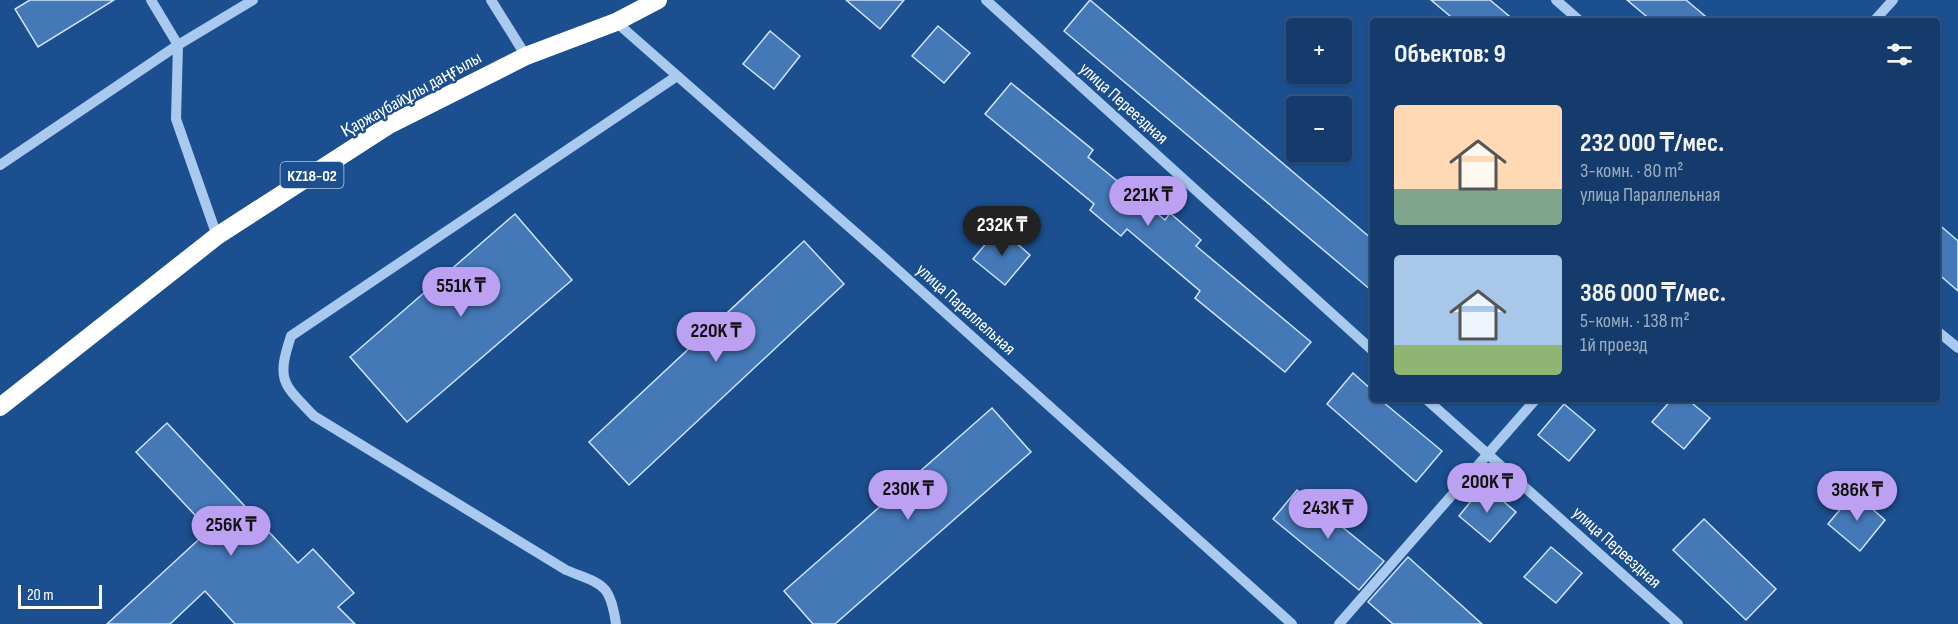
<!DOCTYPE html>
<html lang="ru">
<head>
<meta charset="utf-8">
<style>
  body { margin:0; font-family:"Sofia Sans Condensed",sans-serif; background:#214673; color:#f1f3f6; height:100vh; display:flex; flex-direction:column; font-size:22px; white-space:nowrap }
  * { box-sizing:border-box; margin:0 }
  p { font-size:20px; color:#9dadc1 }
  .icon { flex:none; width:33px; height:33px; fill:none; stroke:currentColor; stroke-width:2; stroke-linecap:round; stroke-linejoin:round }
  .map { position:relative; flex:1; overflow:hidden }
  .side { position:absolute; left:1370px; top:18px; width:570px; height:384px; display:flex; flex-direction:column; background:#143b6b; border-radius:6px; box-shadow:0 2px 4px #0004,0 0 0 2px #33557e }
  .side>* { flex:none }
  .controls { position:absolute; left:1286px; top:18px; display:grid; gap:12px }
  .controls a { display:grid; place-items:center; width:66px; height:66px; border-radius:6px; background:#143b6b; box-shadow:0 2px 4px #0004,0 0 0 2px #33557e; font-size:30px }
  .scale { position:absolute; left:18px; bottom:15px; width:84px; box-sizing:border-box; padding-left:6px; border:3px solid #fff; border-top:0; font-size:16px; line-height:21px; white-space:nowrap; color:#fff; -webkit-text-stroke:4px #1b4f8f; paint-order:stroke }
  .price { position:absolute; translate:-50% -51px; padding:0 14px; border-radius:21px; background:#bca0f2; color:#111; font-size:20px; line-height:39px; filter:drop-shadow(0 2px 3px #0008) }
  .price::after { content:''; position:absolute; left:50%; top:36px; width:18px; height:14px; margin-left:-9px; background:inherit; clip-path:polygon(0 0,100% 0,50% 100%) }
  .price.selected { background:#222; color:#fff }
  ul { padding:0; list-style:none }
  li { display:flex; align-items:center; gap:18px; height:150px; padding:0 24px }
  li span { display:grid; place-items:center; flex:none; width:168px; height:120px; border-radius:6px; color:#555 }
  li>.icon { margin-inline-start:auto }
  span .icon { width:72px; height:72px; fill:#fffc; stroke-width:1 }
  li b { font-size:26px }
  h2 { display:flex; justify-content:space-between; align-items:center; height:72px; padding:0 24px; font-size:26px }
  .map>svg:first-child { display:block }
</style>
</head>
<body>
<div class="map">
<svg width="1958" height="624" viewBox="0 0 1958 624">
  <rect width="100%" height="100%" fill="#1b4f8f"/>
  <g fill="#4478b7" stroke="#cfe3fa" stroke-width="1.5">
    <polygon points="30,0 114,0 38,47 15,9"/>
    <polygon points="846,0 904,0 880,29"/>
    <polygon points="1090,0 1372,239 1372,291 1064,31"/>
    <polygon points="1431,0 1490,0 1515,21 1456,21"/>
    <polygon points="1627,0 1686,0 1711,21 1652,21"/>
    <polygon points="938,26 970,53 944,83 912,56"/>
    <polygon points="770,31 800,56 774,89 743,64"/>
    <polygon points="1011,83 1093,150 1088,157 1165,220 1170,213 1201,240 1196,246 1311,342 1285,372 1195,298 1200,291 1127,229 1121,236 1090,210 1094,204 985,114"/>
    <polygon points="515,214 572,280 407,422 350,357"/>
    <polygon points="1936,222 1958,241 1958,291 1936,272"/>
    <polygon points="999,228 1030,255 1005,285 973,259"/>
    <polygon points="804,241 844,284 629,485 589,442"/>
    <polygon points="1353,373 1372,390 1372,399 1383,399 1383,402 1442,451 1416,482 1327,404"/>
    <polygon points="1672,399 1687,399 1710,418 1684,449 1652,422"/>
    <polygon points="1564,404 1595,430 1569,461 1538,435"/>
    <polygon points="992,408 1031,452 835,624 813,624 784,591"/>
    <polygon points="167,423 298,563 313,549 354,593 338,607 355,624 235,624 205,591 170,624 107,624 209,530 136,452"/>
    <polygon points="1484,485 1516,512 1490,542 1459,516"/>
    <polygon points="1297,490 1384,561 1359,590 1273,519"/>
    <polygon points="1854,493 1885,520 1860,551 1828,524"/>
    <polygon points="1704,519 1776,589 1746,620 1673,550"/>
    <polygon points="1551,547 1582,573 1556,603 1524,577"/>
    <polygon points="1408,557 1482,624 1393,624 1368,602"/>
  </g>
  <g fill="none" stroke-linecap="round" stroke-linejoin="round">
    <g stroke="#a9c9ee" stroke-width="10">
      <polyline points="151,0 178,45 176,119 217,236"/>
      <polyline points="491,0 526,56"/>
      <polyline points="986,0 1372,350"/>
      <polyline points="1556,0 1580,21"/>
      <polyline points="1874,21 1893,0"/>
      <polyline points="616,22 880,254 1292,624"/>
      <polyline points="0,165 178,45 253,0"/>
      <polyline points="1936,330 1958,348"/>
      <polyline points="1426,399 1678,624"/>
      <path d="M616,624C610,582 602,585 566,570L314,416C283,384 276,381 291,336L677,76"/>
      <polyline points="1339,624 1536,399"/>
    </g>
    <polyline stroke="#fff" stroke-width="18" points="0,407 217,236 389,125 526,56 616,22 658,0"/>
  </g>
  <g text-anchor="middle" stroke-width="4.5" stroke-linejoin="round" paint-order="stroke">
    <rect fill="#1b4f8f" stroke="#bbcadd" stroke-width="1.5" x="280.5" y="162" width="63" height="26" rx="4.5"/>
    <g font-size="16" font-weight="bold" fill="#fff">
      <text x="312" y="181">KZ18-02</text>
    </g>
    <g font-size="18" fill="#fff" stroke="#1b4f8f">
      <text transform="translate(411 94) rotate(-29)" y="6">Қаржаубайұлы даңғылы</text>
      <text transform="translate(1124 103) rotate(42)" y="6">улица Переездная</text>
      <text transform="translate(966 309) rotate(42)" y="6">улица Параллельная</text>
      <text transform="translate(1617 547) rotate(42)" y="6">улица Переездная</text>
    </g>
  </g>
</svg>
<div class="controls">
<a>+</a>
<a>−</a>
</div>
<div class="scale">20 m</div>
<b class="price" style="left:1148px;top:227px">221K ₸</b>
<b class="price selected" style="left:1002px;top:257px">232K ₸</b>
<b class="price" style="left:461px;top:318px">551K ₸</b>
<b class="price" style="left:716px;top:363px">220K ₸</b>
<b class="price" style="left:1487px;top:514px">200K ₸</b>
<b class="price" style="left:908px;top:521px">230K ₸</b>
<b class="price" style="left:1857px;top:522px">386K ₸</b>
<b class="price" style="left:1328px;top:540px">243K ₸</b>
<b class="price" style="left:231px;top:557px">256K ₸</b>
<section class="side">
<h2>Объектов: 9<svg class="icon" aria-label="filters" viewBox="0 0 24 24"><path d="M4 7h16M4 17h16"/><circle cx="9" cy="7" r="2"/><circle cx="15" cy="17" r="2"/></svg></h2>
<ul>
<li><span style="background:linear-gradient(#ffd9b3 70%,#7fa58c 0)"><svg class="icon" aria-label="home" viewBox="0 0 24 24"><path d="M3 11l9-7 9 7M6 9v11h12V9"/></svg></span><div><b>232 000 ₸/мес.</b><p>3-комн. · 80 m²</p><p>улица Параллельная</p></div></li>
<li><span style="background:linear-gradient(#a9c7e8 75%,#8fb573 0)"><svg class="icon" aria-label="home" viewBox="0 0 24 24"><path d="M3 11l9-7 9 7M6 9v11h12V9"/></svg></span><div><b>386 000 ₸/мес.</b><p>5-комн. · 138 m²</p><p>1й проезд</p></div></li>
</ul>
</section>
</div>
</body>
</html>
